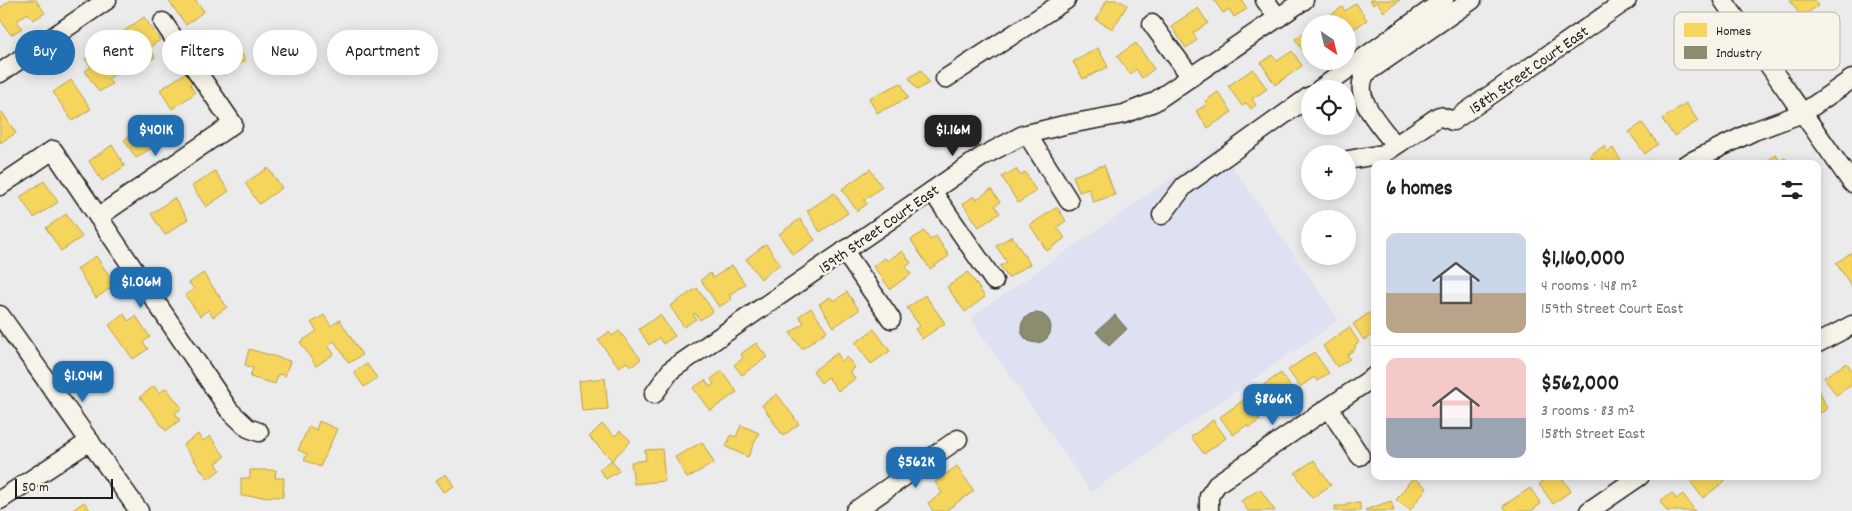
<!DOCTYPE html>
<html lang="en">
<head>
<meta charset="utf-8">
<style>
  body { margin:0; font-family:Dekko,sans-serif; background:#f6f6f6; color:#222; height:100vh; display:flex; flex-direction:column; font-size:19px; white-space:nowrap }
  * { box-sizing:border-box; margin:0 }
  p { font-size:16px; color:#767676 }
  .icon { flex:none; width:28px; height:28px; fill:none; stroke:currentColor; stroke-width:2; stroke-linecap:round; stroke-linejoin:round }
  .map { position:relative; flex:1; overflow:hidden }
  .panel { position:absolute; left:1371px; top:160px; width:450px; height:320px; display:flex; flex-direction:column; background:#fff; border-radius:10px; box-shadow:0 2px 12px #0003 }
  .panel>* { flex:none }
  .banner { position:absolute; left:15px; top:30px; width:475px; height:45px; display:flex; gap:10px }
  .needle { width:32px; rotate:145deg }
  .tools { position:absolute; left:1301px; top:15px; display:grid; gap:10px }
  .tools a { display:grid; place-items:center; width:55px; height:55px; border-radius:50%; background:#fff; box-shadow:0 2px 12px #0003; font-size:25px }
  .scale { position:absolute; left:15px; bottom:12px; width:98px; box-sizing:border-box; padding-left:5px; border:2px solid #1c1c1c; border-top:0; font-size:14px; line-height:18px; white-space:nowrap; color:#1c1c1c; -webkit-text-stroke:4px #f7f3e8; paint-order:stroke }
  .price { position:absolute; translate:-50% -42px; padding:0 11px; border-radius:10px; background:#1f6fb2; color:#fff; font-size:16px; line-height:32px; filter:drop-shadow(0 1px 2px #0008) }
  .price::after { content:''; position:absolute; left:50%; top:30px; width:15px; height:11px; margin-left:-8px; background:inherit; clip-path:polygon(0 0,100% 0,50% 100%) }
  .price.on { background:#222; color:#fff }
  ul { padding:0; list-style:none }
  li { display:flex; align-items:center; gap:15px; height:125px; padding:0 15px }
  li+li { border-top:1px solid #e0e0e0 }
  li span { display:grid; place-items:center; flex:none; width:140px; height:100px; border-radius:10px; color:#555 }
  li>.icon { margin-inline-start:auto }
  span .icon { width:60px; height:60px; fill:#fffc; stroke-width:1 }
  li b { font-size:21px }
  h2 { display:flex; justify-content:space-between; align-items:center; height:60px; padding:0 15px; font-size:21px }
  .chip { padding:0 18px; border-radius:22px; background:#fff; box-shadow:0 2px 12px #0003; font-size:18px; line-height:45px }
  .chip.on { background:#1f6fb2; color:#fff }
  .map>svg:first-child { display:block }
</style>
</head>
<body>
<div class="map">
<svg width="1852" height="511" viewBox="0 0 1852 511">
  <rect width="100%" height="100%" fill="#ecebec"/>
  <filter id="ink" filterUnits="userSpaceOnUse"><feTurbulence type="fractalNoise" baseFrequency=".02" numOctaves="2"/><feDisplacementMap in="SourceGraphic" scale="10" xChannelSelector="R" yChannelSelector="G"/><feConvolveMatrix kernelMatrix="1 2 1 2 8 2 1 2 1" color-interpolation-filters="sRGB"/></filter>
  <g filter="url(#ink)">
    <polygon fill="#dee1f1" points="1218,146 1339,320 1091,492 970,318"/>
    <g fill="#f6d55c" stroke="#b59e49">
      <polygon points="11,0 36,0 45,13 33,20 28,13 17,21 22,28 11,35 0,19 0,8"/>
      <polygon points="168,0 195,0 204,11 186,25"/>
      <polygon points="1107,0 1118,0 1127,5 1113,29 1096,20"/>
      <polygon points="1214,0 1242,0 1247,9 1234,17 1229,9 1223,13"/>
      <polygon points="1370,0 1400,0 1384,12 1377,2 1373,5"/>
      <polygon points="1790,0 1814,0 1818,6 1801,17"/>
      <polygon points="1356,3 1367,20 1348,33 1348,24 1337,24 1331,15 1342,7 1345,11"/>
      <polygon points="1198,8 1208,23 1193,33 1197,40 1186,48 1171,26"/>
      <polygon points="144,17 160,40 149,48 155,57 145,64 128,39 125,42 120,34"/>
      <polygon points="1307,31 1310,35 1310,61 1295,39"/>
      <polygon points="233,41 246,60 223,75 210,57"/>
      <polygon points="1136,43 1154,69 1142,78 1136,69 1130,74 1117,56"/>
      <polygon points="1098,48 1108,67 1083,79 1073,62"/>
      <polygon points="1292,51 1302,66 1275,85 1261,63 1272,55 1277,61"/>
      <polygon points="95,52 101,60 106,56 109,60 119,53 128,66 108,79 112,84 99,92 85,71 91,67 85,59"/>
      <polygon points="1253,69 1267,89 1252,99 1256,105 1251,109 1247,103 1242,106 1228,86"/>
      <polygon points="921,70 929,83 917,90 909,78"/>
      <polygon points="188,71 194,81 190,84 195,93 172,109 160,90"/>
      <polygon points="71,80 91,109 72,121 53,92"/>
      <polygon points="901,83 908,98 877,113 869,98"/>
      <polygon points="1218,92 1232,112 1208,128 1196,111 1207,104 1205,101"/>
      <polygon points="1686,103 1698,121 1674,136 1662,119"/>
      <polygon points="2,112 16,133 0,143 0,113"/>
      <polygon points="153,120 165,139 136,158 124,140"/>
      <polygon points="1642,123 1658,144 1645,154 1629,132"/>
      <polygon points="112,145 125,166 102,181 89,161"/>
      <polygon points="1604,146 1608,152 1613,148 1623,164 1596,164 1590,155"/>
      <polygon points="1776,155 1780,161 1785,158 1789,164 1763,164"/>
      <polygon points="1104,165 1115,195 1093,202 1089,189 1079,192 1073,176"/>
      <polygon points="268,168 282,188 259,204 245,183"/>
      <polygon points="870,169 882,187 864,200 867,204 857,211 842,189"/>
      <polygon points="1016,169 1020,175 1025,172 1036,191 1018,203 1002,177"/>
      <polygon points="215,171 229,191 206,207 192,186"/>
      <polygon points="44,181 58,202 34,218 20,197"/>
      <polygon points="991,189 1000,202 995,206 1000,213 979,227 963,204 974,196 977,199"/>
      <polygon points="834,193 848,213 820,232 807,211"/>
      <polygon points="174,198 188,219 165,235 151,214"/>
      <polygon points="1057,207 1066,221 1057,227 1065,238 1047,251 1030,225"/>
      <polygon points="66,214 82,237 61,251 46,228"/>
      <polygon points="800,219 815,240 793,255 779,234"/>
      <polygon points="924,231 930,240 936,236 949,256 930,269 911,240"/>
      <polygon points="1012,236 1030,264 1008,278 1000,266 1007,262 996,246"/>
      <polygon points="766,244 780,264 761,279 746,259"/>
      <polygon points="902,251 911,263 906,267 911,274 890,289 873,266 885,258 887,261"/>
      <polygon points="1852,252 1852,287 1836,263"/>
      <polygon points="96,256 112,280 109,282 112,287 96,298 77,269"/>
      <polygon points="732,265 745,284 729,295 732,299 719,307 701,280 710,273 713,278"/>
      <polygon points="968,272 985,297 965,312 947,287"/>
      <polygon points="203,273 227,307 213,317 208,310 200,316 185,295 194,289 189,283"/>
      <polygon points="697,288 713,311 700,320 695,313 693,314 696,319 684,327 670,306"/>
      <polygon points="847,292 859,310 834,327 819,304 830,297 834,301"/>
      <polygon points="925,295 945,323 922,339 915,329 920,326 907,308"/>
      <polygon points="811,308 827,331 802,349 790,333 804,323 799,316"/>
      <polygon points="1375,309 1375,333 1364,340 1353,324"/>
      <polygon points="124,314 128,321 136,316 150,337 143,342 148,349 133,359 109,325"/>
      <polygon points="324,315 331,326 340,320 362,355 349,363 334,341 328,345 334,354 316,366 300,342 317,331 311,323"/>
      <polygon points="660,315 675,336 663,344 659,338 649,345 639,329"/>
      <polygon points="1349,327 1359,342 1354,346 1356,348 1347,355 1350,359 1337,367 1323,346"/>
      <polygon points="874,329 890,351 871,364 855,343"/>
      <polygon points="619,331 641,359 631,367 627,362 619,367 598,340 609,332 612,336"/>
      <polygon points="756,343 767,357 742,375 734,365 743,358 741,354"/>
      <polygon points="249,349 290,361 285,376 278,374 275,384 250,377 253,368 245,365"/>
      <polygon points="1314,352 1329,373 1317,381 1314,377 1300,387 1288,370"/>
      <polygon points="837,353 842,361 847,357 855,368 850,371 855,379 838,391 828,377 821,383 813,371"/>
      <polygon points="1847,363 1852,371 1852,385 1836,395 1824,377"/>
      <polygon points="367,364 377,378 364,387 354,372"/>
      <polygon points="722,371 737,392 710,411 693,388 705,380 710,387 714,384 711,379"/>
      <polygon points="1281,373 1292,389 1280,397 1285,404 1271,414 1255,391"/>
      <polygon points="605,378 608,409 582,411 579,381"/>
      <polygon points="154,386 159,393 166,388 182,408 175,413 180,420 166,431 140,397"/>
      <polygon points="1818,387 1827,409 1818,414"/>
      <polygon points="777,394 799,424 783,436 762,405"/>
      <polygon points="1245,399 1260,420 1249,428 1247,425 1233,435 1220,417"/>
      <polygon points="1213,420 1226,438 1204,454 1191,437"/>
      <polygon points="319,421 337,429 320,467 304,460 307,454 298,450 309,426 316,430"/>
      <polygon points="602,424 615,436 620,431 631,441 612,460 589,437"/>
      <polygon points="741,425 759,433 748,457 726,447 731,435 736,437"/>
      <polygon points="198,434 203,441 210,436 225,457 216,463 220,470 208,479 183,445"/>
      <polygon points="702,442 714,463 687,478 675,457"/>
      <polygon points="662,449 665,481 634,484 631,462 646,460 645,450"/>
      <polygon points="612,460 619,471 606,479 599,469"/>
      <polygon points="1314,460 1331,485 1312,498 1295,473"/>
      <polygon points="957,466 974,491 945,511 933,511 928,503 942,493 935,482"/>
      <polygon points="250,470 276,470 275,478 284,478 283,497 241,496 241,478 250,478"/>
      <polygon points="446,474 454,486 444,492 436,480"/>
      <polygon points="1551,476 1561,476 1571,491 1553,504 1539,484"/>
      <polygon points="1695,476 1722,476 1725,481 1703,498 1690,481"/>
      <polygon points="1413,477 1427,488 1410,510 1396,500"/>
      <polygon points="1530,488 1541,504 1531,511 1507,511 1503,506"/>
      <polygon points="1260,489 1275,511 1248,511 1241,501"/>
      <polygon points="1672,493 1676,499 1683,494 1695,511 1667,511 1660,501"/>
      <polygon points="1391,501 1394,511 1365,511 1365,510"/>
      <polygon points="84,502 91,511 71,511"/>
      <polygon points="1347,503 1360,503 1360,511 1335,511 1335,506 1347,506"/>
    </g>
    <g fill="#8c8c6e" stroke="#6a6a55">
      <circle cx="1036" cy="328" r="15"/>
      <polygon points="1115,315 1127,329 1109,346 1096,332"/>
    </g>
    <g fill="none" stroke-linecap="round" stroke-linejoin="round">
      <g stroke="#1c1c1c" stroke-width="21">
        <g id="minor">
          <polyline points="1265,0 1278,18"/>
          <polyline points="1723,0 1852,183"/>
          <polyline points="1152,24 1191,77"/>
          <polyline points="0,73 107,0"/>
          <polyline points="945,79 1066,0"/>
          <polyline points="1320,89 1444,0"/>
          <polyline points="1027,134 1069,201"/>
          <path d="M1395,145C1382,127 1350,97 1366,73L1472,0"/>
          <polyline points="1348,160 1383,154 1439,116 1453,121 1627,0"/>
          <polyline points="1686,164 1754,131 1803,113 1852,79"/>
          <polyline points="0,186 53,150 229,410 248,428 259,432"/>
          <polyline points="932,191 994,281"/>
          <polyline points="1162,215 1184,186 1310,96"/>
          <polyline points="98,217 233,124 163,22"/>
          <polyline points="844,251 891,319"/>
          <polyline points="0,315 139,511"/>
          <polyline points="1818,343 1852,325"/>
          <polyline points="654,394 671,370 983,156 1023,135 1064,125 1124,114 1154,102 1304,0"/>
          <polyline points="1329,408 1360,456"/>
          <polyline points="0,500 90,441"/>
          <polyline points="855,511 958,439"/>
          <polyline points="1209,511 1209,496 1218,483 1375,376"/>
          <polyline points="1589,511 1640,476"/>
        </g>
      </g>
      <use href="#minor" stroke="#f7f3e8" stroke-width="18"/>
    </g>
  </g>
  <g text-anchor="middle" stroke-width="5" stroke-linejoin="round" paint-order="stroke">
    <g font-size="16" fill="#1c1c1c" stroke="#f7f3e8">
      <text transform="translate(1528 69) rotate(-35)" y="6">158th Street Court East</text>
      <text transform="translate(878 228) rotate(-35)" y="6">159th Street Court East</text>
    </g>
  </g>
  <rect x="1674" y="12" width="166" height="58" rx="8" fill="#f7f3e8" stroke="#b5b2ab" stroke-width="1"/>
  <rect x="1684" y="23" width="23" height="14" fill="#f6d55c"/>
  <rect x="1684" y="46" width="23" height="13" fill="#8c8c6e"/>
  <g font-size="14" fill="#1c1c1c">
    <text x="1716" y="35">Homes</text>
    <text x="1716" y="57">Industry</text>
  </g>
</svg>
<div class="tools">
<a><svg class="needle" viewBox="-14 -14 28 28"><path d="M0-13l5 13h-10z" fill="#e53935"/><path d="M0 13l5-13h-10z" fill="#767676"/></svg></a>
<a><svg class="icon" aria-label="locate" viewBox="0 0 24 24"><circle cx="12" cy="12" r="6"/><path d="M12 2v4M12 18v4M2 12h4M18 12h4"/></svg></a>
<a>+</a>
<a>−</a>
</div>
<div class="scale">50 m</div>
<b class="price" style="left:156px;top:157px">$401K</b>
<b class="price on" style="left:953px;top:157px">$1.16M</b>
<b class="price" style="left:141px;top:309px">$1.06M</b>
<b class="price" style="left:83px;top:403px">$1.04M</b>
<b class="price" style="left:1273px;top:426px">$866K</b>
<b class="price" style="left:916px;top:489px">$562K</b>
<div class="banner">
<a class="chip on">Buy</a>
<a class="chip">Rent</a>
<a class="chip">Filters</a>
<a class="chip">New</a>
<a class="chip">Apartment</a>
</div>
<section class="panel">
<h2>6 homes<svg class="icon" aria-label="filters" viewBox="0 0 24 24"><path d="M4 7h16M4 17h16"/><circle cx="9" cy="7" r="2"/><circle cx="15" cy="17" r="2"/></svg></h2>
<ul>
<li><span style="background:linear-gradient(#c9d6e8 60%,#b9a48a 0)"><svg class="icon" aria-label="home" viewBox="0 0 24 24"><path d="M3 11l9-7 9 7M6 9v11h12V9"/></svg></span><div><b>$1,160,000</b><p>4 rooms · 148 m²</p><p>159th Street Court East</p></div></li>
<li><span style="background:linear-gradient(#f6c9c9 60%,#9aa5b1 0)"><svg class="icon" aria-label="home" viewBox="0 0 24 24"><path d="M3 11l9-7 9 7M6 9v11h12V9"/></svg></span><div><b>$562,000</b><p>3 rooms · 83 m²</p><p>158th Street East</p></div></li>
</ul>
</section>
</div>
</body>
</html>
